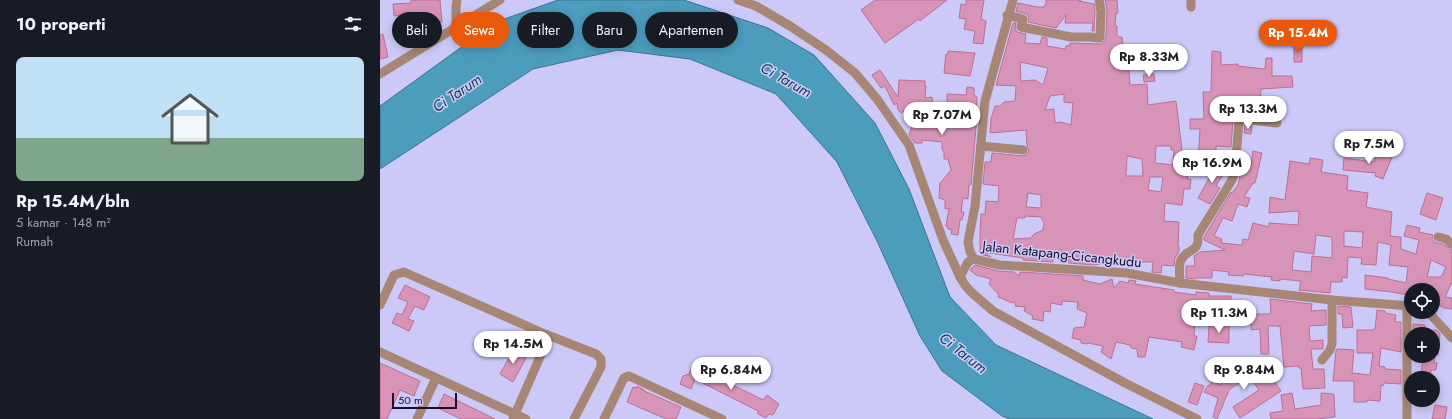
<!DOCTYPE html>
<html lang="id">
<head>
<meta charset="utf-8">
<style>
  body { margin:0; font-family:Jost,sans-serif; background:#20242c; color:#f1f3f6; height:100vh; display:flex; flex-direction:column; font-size:15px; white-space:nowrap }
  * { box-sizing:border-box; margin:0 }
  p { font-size:13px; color:#9ea1a6 }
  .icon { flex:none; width:22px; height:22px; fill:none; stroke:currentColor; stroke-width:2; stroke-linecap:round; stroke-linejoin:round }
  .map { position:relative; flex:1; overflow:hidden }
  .details { display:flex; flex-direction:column; background:#171b24; width:380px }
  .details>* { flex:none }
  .hud { position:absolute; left:12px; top:12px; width:380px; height:36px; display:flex; gap:8px }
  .controls { position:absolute; left:1024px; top:283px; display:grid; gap:8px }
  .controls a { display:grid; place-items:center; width:36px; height:36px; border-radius:50%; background:#171b24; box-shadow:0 2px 10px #0003; font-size:20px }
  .scale { position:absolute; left:12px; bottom:10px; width:65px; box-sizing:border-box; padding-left:4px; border:2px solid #16112d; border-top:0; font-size:11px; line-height:14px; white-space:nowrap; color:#16112d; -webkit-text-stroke:3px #ccc9f8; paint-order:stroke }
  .price { position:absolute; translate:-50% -34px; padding:0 9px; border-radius:14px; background:#fff; color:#222; font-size:13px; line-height:26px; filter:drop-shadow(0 1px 2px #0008) }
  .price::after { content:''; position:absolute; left:50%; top:24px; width:12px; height:9px; margin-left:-6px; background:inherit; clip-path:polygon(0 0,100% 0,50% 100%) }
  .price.current { background:#ea580c; color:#fff }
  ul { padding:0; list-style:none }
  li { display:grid; align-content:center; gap:8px; height:212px; padding:0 16px }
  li+li { border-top:1px solid #363941 }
  li span { display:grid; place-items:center; height:124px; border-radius:8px; color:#555 }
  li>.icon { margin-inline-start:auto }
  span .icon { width:72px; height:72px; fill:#fffc; stroke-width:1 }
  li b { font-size:17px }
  h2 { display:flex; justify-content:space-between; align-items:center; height:48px; padding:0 16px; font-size:17px }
  .chip { padding:0 14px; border-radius:18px; background:#171b24; box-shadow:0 2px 10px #0003; font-size:14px; line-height:36px }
  .chip.current { background:#ea580c; color:#fff }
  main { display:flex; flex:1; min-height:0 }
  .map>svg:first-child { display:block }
</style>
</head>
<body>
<main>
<section class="details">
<h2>10 properti<svg class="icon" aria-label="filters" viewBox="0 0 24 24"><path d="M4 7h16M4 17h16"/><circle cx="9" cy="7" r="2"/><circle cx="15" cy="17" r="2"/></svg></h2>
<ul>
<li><span style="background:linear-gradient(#bfe0f5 65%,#7fa58c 0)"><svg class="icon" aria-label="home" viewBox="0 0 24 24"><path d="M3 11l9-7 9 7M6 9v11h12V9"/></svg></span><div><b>Rp 15.4M/bln</b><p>5 kamar · 148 m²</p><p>Rumah</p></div></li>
</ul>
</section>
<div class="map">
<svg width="1072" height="419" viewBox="0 0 1072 419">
  <rect width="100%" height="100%" fill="#ccc9f8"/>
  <polygon fill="#4c9cbe" stroke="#3c7292" points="178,0 304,0 388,28 434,55 495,123 529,189 570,297 616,345 773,419 630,419 622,416 562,371 540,336 497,241 457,162 396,94 310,59 238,50 153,69 0,169 0,106 116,22"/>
  <g fill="#d894b7" stroke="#ba6f97" fill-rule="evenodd">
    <polygon points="31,0 60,0 62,22 51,23 51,21 42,21 42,18 30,19 29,14 14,16 13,4 31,3"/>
    <polygon points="495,0 567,0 540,21 539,19 505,43 481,10"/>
    <polygon points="586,0 604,0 601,19 606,21 603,44 593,43 595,31 584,29 586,19 579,18 581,4 586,5"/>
    <polygon points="666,0 701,0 699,1 714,4 715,11 714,31 712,31 713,23 685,23 686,15 676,28 648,22 649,18 647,14 636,11 638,3 657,7 664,7 665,5 666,5"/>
    <path d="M725,0H737L738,13H736L735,25L737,26V35L739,37H742L743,46H747L750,85L767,84L768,105L796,101L803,158H810L807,179H811L810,189H804L802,205L785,203L784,221L799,222L798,247H799V252L795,258L794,266L782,265L781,273L772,272L773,262H757L726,259V263L714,265L689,263L687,256H673V262L643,260V258L603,252L611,257L600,254V232L601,214H605L606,201L618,202L619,186L603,184L605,162H611L612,153L643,156L646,155L649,151L647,146L646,130L610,133L611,119L615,106H620L624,102L635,101L636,86L616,85L633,23H636L635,28L637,32L646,34L645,43L660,44L662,37L667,38V46L685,49L686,46L690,45V43L721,44L724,41L726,37L727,11ZM640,62L668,68L663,85L655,80L641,81ZM684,94V102L693,103L691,125L681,122L675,123L674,109L665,110L670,96ZM776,146H791V150H794L793,165L775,163ZM747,156L762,159L763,176H746ZM770,177H783L781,192L768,190ZM648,193L661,195V208L646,207ZM645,216L661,217L664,223L663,230L654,234L651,238L633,239L637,218H645Z"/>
    <polygon points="3,34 8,57 0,59 0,35"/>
    <polygon points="922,45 922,62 914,62 914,46"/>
    <polygon points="568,51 595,53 590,76 564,73 566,54 568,54"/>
    <polygon points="832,51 841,52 841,65 858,64 858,66 885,69 886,58 892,58 892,76 912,76 913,87 881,89 880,102 893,104 892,116 864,113 855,116 853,120 851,147 836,146 836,153 827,152 827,164 818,164 820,129 810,129 810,119 824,119 823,92 831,92"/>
    <polygon points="500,70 518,97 519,80 545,81 545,86 546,86 545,98 552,97 553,104 567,108 567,94 586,95 587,87 594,88 594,95 597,97 596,116 597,116 591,185 589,185 588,199 583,198 581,212 584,212 582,220 580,220 578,235 571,234 572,230 568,229 568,227 566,226 569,208 565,209 565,200 559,198 560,183 571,170 568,159 564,159 564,152 562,150 562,142 542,140 542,143 535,143 529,135 533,123 527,124 524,111 521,113 518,110 517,103 514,105 505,86 501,88 492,75"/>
    <polygon points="774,74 775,81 764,82 763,75"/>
    <polygon points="865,125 872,126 871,134 864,133"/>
    <path d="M873,151L882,153L875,183H873L864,197L870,198L867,207L858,204L852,221L843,218L834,236L842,239L841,243L862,245L863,239L868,240L873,223L889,227V223L918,225L919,211L889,213L890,197L905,200L910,161L929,164L930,158L943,160L941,172L968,176L967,190L988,193L986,207L1012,212L1010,236L1021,237V249L1036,254L1039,240L1024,236L1027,225L1040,228L1039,232L1053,235L1052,238L1054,242L1063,244L1072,250V282L1065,297L1072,298V309L1064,308L1057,304L1059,300H1053V290H1030L1029,295L1011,292L985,289V275L1008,278V279L1026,283L1028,267L1009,265L1011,245L998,242L996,265L981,264L982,258L968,257L967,278L962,277V282H951L950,293L919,290L921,281L900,279V281L891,280L892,277L864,274L863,276L848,275L849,272L832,270V278H815V279L806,278V266H815L814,256L820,252L845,250L824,240V237L851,192L852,193L858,185L861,170L870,171ZM964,231L983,232L982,248L964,246ZM936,235L952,237V258L932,256L931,272L912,270L914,251L934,254ZM1051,260L1066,267L1061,277H1047Z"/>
    <polygon points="997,153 1012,157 1003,179 995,176 996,173 963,170 964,158 994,162"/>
    <polygon points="826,166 847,168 836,186 840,188 830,204 818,198 832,173 826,173"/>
    <polygon points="1047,193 1063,198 1056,220 1040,214"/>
    <polygon points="595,265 618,271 634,272 639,276 640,272 703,276 703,280 720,284 732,279 734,288 740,281 748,283 749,280 756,281 755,284 794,290 794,292 816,295 816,292 829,293 829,296 851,296 851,303 866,302 866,304 873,304 873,314 891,314 890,299 932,304 931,311 946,310 946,325 929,326 930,341 943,340 943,349 931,349 933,369 944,369 945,388 923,389 921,368 919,368 919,366 904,367 900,326 888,326 889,354 881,354 880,329 871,330 871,324 843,326 844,313 817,310 817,318 815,318 814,336 817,336 814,350 801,347 802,342 769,337 765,357 758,357 757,349 751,348 750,345 736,342 731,359 721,352 723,346 708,343 707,344 701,343 701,340 692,338 694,328 704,327 707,313 697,309 698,302 682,301 682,305 671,303 670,312 664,311 663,321 652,319 653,316 644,311 645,307 635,306 636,303 630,302 618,297 619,295 609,284 611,279 596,275 590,270"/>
    <polygon points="25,285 50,297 44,310 35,306 28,319 34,321 29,331 12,323 17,313 22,315 28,302 18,298"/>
    <polygon points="958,306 971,307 973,327 963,328 962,314 958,314"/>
    <polygon points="997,310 1005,311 1005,313 1016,315 1015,322 1021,322 1021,352 1001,348 999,366 1005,367 1005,369 1021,370 1021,384 1004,383 1003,386 1001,385 1000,401 987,400 987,402 974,402 974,381 953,381 956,350 957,349 974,350 972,373 990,375 993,353 977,353 977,330 993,330 993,329 995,329"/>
    <polygon points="1033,324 1045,325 1044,334 1033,334"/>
    <polygon points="829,325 849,326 849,343 828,342"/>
    <polygon points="1053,330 1057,330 1060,334 1058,355 1053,354"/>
    <polygon points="134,349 147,356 133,382 120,374"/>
    <polygon points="1043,356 1055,356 1054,363 1057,363 1056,370 1051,370 1050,378 1041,377"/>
    <polygon points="0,363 40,381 34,396 20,390 7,419 0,419"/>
    <polygon points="870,363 881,380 881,367 890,381 893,379 901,391 860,418 853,407 879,390 869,376 849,390 837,419 833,417 838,398 824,392 828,385 830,386 832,381 841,385 842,381"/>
    <polygon points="313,365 383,400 387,395 399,404 393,415 389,414 386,418 378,414 378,411 315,379 311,389 300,384 303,376 309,374"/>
    <polygon points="815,383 824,386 817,405 808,402"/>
    <polygon points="257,386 264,390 264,391 301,407 296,419 286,419 247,402 253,387 257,388"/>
    <polygon points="912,393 915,409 941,405 941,393 954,394 955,417 936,419 891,419 890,413 903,411 901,395"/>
    <polygon points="64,394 115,419 81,419 58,408"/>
    <polygon points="1055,405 1067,407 1065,419 1052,419"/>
  </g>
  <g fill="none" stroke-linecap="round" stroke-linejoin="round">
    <g stroke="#a88676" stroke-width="9">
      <polyline points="358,0 376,6 410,26 446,50 475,73 497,99 529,145 563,240 580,277 585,285 591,292 613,311 745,383 817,419"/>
      <polyline points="633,0 605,101 595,206 588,242 590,252 594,259 619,265 747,273 800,283 952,300 1031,306"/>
      <polyline points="811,7 811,0"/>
      <polyline points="627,15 643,19 641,27 691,37 710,37 719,38 720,37 721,11 719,0"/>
      <polyline points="76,27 76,7 77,0"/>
      <polyline points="0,74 120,0"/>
      <polyline points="601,146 643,150"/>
      <polyline points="1058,237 1066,239 1072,244"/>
      <polyline points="580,277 588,262 594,259"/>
      <path d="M800,283C800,277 798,266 801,260C808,247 819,255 818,235L852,180L855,171L859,120L864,119L897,123"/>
      <polyline points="0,305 14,275 24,272 165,334 216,354 221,359 221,367 194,419"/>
      <polyline points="1046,312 1051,315 1072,338"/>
      <polyline points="0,352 146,419"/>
      <polyline points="942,360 950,350 952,344 952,300"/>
      <polyline points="37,419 56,378"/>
      <polyline points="133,419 169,336"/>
      <polyline points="224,419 244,378 249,376 342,419"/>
      <polyline points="1027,419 1027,306"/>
    </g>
  </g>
  <g text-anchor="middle" stroke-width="3" stroke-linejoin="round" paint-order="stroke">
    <g font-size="14" fill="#16112d" stroke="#ccc9f8">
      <text transform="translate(682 254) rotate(6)" y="5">Jalan Katapang-Cicangkudu</text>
    </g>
    <g font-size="15" font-style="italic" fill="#163b4a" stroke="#ccc9f8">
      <text transform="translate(406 80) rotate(29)" y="5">Ci Tarum</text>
      <text transform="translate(77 93) rotate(-34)" y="5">Ci Tarum</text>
      <text transform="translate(583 353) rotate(38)" y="5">Ci Tarum</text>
    </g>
  </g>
</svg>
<div class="controls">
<a><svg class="icon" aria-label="locate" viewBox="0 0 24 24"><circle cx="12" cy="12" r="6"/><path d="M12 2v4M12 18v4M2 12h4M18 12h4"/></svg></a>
<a>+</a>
<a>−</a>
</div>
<div class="scale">50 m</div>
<b class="price current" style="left:918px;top:54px">Rp 15.4M</b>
<b class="price" style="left:769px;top:78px">Rp 8.33M</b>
<b class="price" style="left:868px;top:130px">Rp 13.3M</b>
<b class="price" style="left:562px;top:136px">Rp 7.07M</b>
<b class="price" style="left:989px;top:165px">Rp 7.5M</b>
<b class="price" style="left:832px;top:184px">Rp 16.9M</b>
<b class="price" style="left:839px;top:334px">Rp 11.3M</b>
<b class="price" style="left:133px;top:365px">Rp 14.5M</b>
<b class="price" style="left:351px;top:391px">Rp 6.84M</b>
<b class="price" style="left:864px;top:391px">Rp 9.84M</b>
<div class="hud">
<a class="chip">Beli</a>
<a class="chip current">Sewa</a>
<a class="chip">Filter</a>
<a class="chip">Baru</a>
<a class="chip">Apartemen</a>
</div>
</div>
</main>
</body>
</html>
